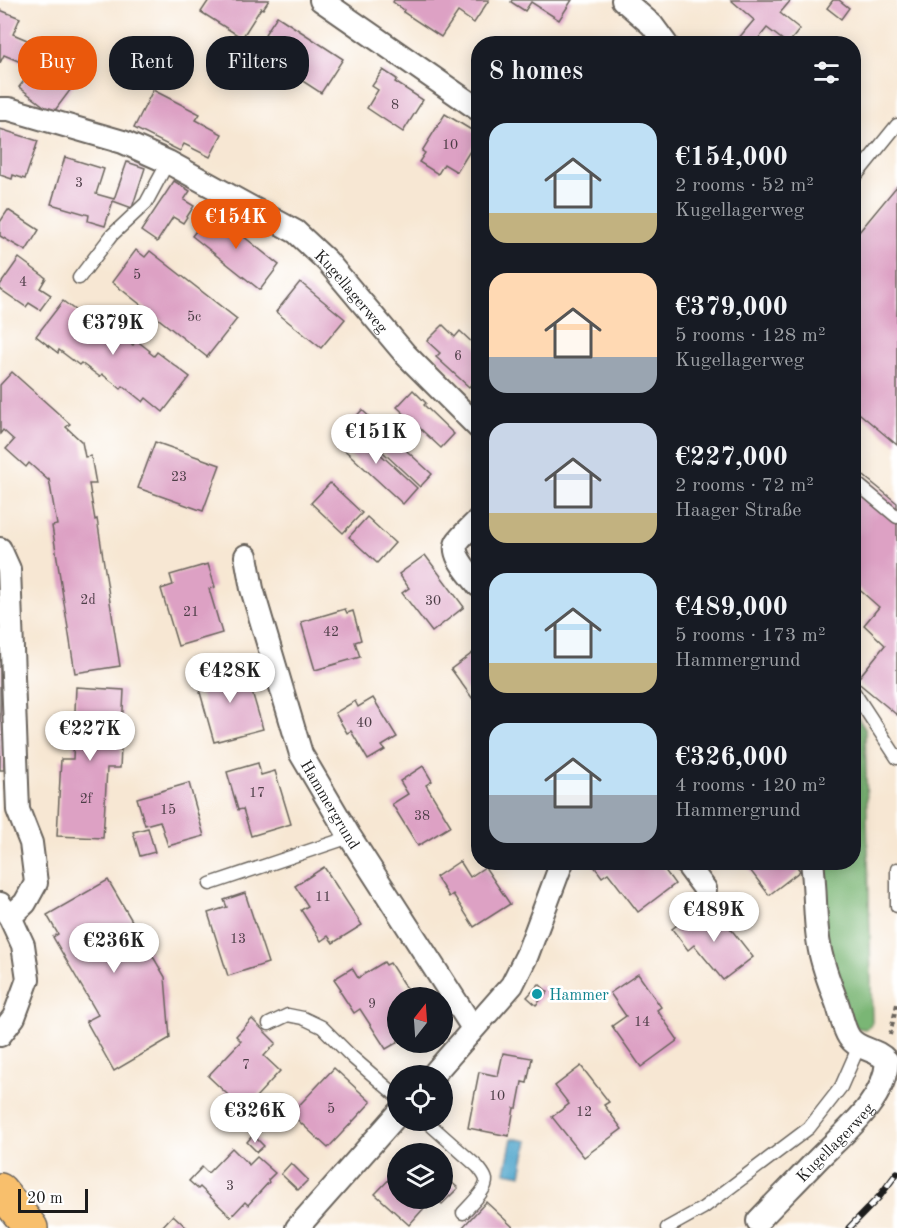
<!DOCTYPE html>
<html lang="en">
<head>
<meta charset="utf-8">
<style>
  body { margin:0; font-family:"Old Standard TT",serif; background:#20242c; color:#f1f3f6; height:100vh; display:flex; flex-direction:column; font-size:22px; white-space:nowrap }
  * { box-sizing:border-box; margin:0 }
  p { font-size:20px; color:#9ea1a6 }
  .icon { flex:none; width:33px; height:33px; fill:none; stroke:currentColor; stroke-width:2; stroke-linecap:round; stroke-linejoin:round }
  .map { position:relative; flex:1; overflow:hidden }
  .drawer { position:absolute; left:471px; top:36px; width:390px; height:834px; display:flex; flex-direction:column; background:#171b24; border-radius:24px; box-shadow:0 3px 15px #0003 }
  .drawer>* { flex:none }
  .hud { position:absolute; left:18px; top:36px; width:363px; height:54px; display:flex; gap:12px }
  .needle { width:39px; rotate:17deg }
  .buttons { position:absolute; left:387px; top:987px; display:grid; gap:12px }
  .buttons a { display:grid; place-items:center; width:66px; height:66px; border-radius:50%; background:#171b24; box-shadow:0 3px 15px #0003; font-size:30px }
  .scale { position:absolute; left:18px; bottom:15px; width:70px; box-sizing:border-box; padding-left:6px; border:3px solid #1c1c1c; border-top:0; font-size:16px; line-height:21px; white-space:nowrap; color:#1c1c1c; -webkit-text-stroke:4px #fff; paint-order:stroke }
  .price { position:absolute; translate:-50% -51px; padding:0 14px; border-radius:21px; background:#fff; color:#222; font-size:20px; line-height:39px; filter:drop-shadow(0 2px 3px #0008) }
  .price::after { content:''; position:absolute; left:50%; top:36px; width:18px; height:14px; margin-left:-9px; background:inherit; clip-path:polygon(0 0,100% 0,50% 100%) }
  .price.on { background:#ea580c; color:#fff }
  ul { padding:0; list-style:none }
  li { display:flex; align-items:center; gap:18px; height:150px; padding:0 18px }
  li span { display:grid; place-items:center; flex:none; width:168px; height:120px; border-radius:18px; color:#555 }
  li>.icon { margin-inline-start:auto }
  span .icon { width:72px; height:72px; fill:#fffc; stroke-width:1 }
  li b { font-size:26px }
  h2 { display:flex; justify-content:space-between; align-items:center; height:72px; padding:0 18px; font-size:26px }
  .tag { padding:0 21px; border-radius:24px; background:#171b24; box-shadow:0 3px 15px #0003; font-size:21px; line-height:54px }
  .tag.on { background:#ea580c; color:#fff }
  .map>svg:first-child { display:block }
</style>
</head>
<body>
<div class="map">
<svg width="897" height="1228" viewBox="0 0 897 1228">
  <rect width="100%" height="100%" fill="#fff"/>
  <filter id="ink" filterUnits="userSpaceOnUse"><feTurbulence type="fractalNoise" baseFrequency=".0167" numOctaves="2"/><feDisplacementMap in="SourceGraphic" scale="12" xChannelSelector="R" yChannelSelector="G"/><feConvolveMatrix kernelMatrix="1 2 1 2 8 2 1 2 1" color-interpolation-filters="sRGB"/></filter>
  <filter id="wash" filterUnits="userSpaceOnUse"><feTurbulence type="fractalNoise" baseFrequency=".008" numOctaves="4" result="noise"/><feDisplacementMap in="SourceGraphic" scale="24" xChannelSelector="R" yChannelSelector="G"/><feGaussianBlur stdDeviation="1.35" result="paint"/><feColorMatrix in="noise" values="0 0 0 0 0 0 0 0 0 0 0 0 0 0 0 0 0 1.4 0 .05"/><feComposite in="paint" operator="in"/></filter>
  <g filter="url(#wash)">
    <rect width="100%" height="100%" fill="#f7e7d3"/>
    <polygon fill="#7ab675" stroke="#4b6948" stroke-width="1.5" points="854,712 865,729 872,1022 870,1026 866,1029 857,1028 850,1017 828,954 819,863 854,862"/>
    <polygon fill="#4ea4cb" stroke="#356074" stroke-width="1.5" points="512,1138 528,1141 521,1175 505,1172"/>
    <g id="blocks">
      <g fill="#dda1c4">
        <polygon points="209,0 269,0 263,9 261,8 242,38 201,12"/>
        <polygon points="394,0 489,0 474,23 458,12 441,37 403,12 404,10 393,2"/>
        <polygon points="512,0 572,0 559,20 531,2 525,11 511,2"/>
        <polygon points="731,0 791,0 780,13 800,29 788,44 767,28 754,44 743,44 738,39 754,20"/>
        <polygon points="833,0 839,0 849,8 841,19 827,8"/>
        <polygon points="0,10 20,18 13,34 39,45 30,66 4,55 0,63"/>
        <polygon points="277,16 343,59 321,93 281,67 292,52 265,34"/>
        <polygon points="44,55 77,81 53,113 19,87"/>
        <polygon points="383,70 397,79 395,82 423,100 403,132 367,108 378,90 372,86"/>
        <polygon points="153,90 200,114 196,120 222,134 210,157 184,144 180,151 134,128"/>
        <polygon points="445,114 478,134 478,138 457,172 444,164 438,174 419,162 425,153 422,151"/>
        <polygon points="0,129 38,141 25,179 13,175 12,179 0,175"/>
        <polygon points="65,157 104,169 96,194 114,199 127,162 145,168 132,208 113,201 105,226 88,221 89,215 51,204"/>
        <polygon points="174,181 190,191 184,200 194,206 183,223 173,217 157,242 141,231"/>
        <polygon points="897,186 897,445 854,409 854,238"/>
        <polygon points="8,210 39,230 26,251 0,236 0,222"/>
        <polygon points="212,211 279,265 260,290 192,236"/>
        <polygon points="136,250 145,257 150,251 237,319 207,357 112,282"/>
        <polygon points="19,258 46,278 40,288 51,295 40,310 29,303 26,307 0,289 0,285"/>
        <polygon points="300,282 345,319 321,348 276,312"/>
        <polygon points="63,301 89,321 94,315 108,325 106,327 112,332 116,328 129,338 127,341 133,345 136,340 150,351 149,352 154,356 157,352 190,377 163,412 146,398 143,402 123,386 121,389 102,374 100,377 81,363 79,365 59,350 58,353 36,336"/>
        <polygon points="443,325 455,337 460,331 478,348 478,377 469,387 436,357 440,353 427,341"/>
        <polygon points="12,372 70,424 66,427 82,442 85,457 91,456 96,484 89,484 95,520 97,519 120,666 75,673 52,526 57,525 49,479 48,480 29,463 26,467 6,449 14,440 3,430 0,434 0,385"/>
        <polygon points="413,390 426,403 424,405 454,434 441,448 397,407"/>
        <polygon points="362,410 432,474 420,487 351,422"/>
        <polygon points="350,426 417,488 403,504 336,442"/>
        <polygon points="155,442 220,465 203,511 138,488"/>
        <polygon points="854,468 897,503 897,715 856,681 885,645 864,625 879,607 854,585"/>
        <polygon points="330,483 362,513 343,533 311,503"/>
        <polygon points="367,517 395,543 377,563 349,537"/>
        <polygon points="425,555 464,607 432,632 402,593 409,588 399,574"/>
        <polygon points="208,564 215,587 209,589 222,633 178,646 161,589 173,585 170,575"/>
        <polygon points="345,609 347,613 353,611 361,640 355,642 360,657 315,670 301,622"/>
        <polygon points="0,641 2,641 4,770 0,770"/>
        <polygon points="478,649 478,706 451,669"/>
        <polygon points="239,661 243,672 246,671 263,729 214,742 198,685 218,679 215,668"/>
        <polygon points="76,687 124,690 120,768 107,768 103,838 57,836 61,759 73,759"/>
        <polygon points="373,698 397,737 382,746 385,750 368,760 351,731 347,733 335,713 355,701 358,707"/>
        <polygon points="258,763 261,775 275,771 291,824 251,836 243,809 238,810 227,772"/>
        <polygon points="423,766 432,781 426,785 451,826 418,846 392,804 408,794 400,781"/>
        <polygon points="189,783 204,836 168,846 160,821 145,825 137,798"/>
        <polygon points="148,828 155,852 140,856 133,832"/>
        <polygon points="460,861 470,877 485,867 510,904 474,927 453,894 449,897 436,877"/>
        <polygon points="591,862 659,862 675,884 638,912 608,873 602,877"/>
        <polygon points="744,862 794,862 800,871 769,895"/>
        <polygon points="324,867 362,925 333,943 328,936 321,941 301,910 308,906 295,886"/>
        <polygon points="108,880 165,977 170,1038 114,1071 86,1021 98,1015 53,937 58,934 47,915"/>
        <polygon points="245,893 268,963 228,976 208,913 227,907 224,900"/>
        <polygon points="698,909 712,927 723,919 753,957 723,980 694,945 688,950 672,929"/>
        <polygon points="384,962 386,965 390,963 411,996 409,998 398,998 398,1042 386,1049 360,1009 354,1013 339,990 341,989 334,979 352,968 358,978"/>
        <polygon points="638,974 661,1007 657,1010 678,1040 641,1067 612,1026 626,1016 610,993"/>
        <polygon points="539,984 548,992 536,1005 527,997"/>
        <polygon points="252,1019 276,1043 264,1056 280,1071 244,1110 208,1076 241,1041 236,1036"/>
        <polygon points="503,1053 532,1058 527,1083 522,1082 517,1108 514,1108 509,1136 468,1128 479,1072 498,1076"/>
        <polygon points="581,1066 609,1102 604,1105 622,1129 584,1157 552,1117 569,1104 555,1086"/>
        <polygon points="334,1068 371,1102 328,1148 291,1114"/>
        <polygon points="253,1135 264,1146 257,1152 247,1142"/>
        <polygon points="232,1148 249,1165 257,1157 275,1173 268,1180 269,1182 248,1205 245,1202 231,1217 200,1187 198,1189 189,1181 202,1167 208,1173"/>
        <polygon points="291,1163 308,1180 298,1190 281,1174"/>
        <polygon points="398,1170 398,1198 433,1198 409,1225 375,1194"/>
        <polygon points="442,1174 458,1188 442,1204 436,1198 442,1198"/>
        <polygon points="486,1202 514,1228 462,1228"/>
        <polygon points="173,1215 187,1228 161,1228"/>
      </g>
    </g>
  </g>
  <g filter="url(#ink)">
    <use href="#blocks" fill-opacity="0" stroke="#69635c" stroke-width="1.5"/>
    <g fill="none" stroke-linecap="round" stroke-linejoin="round">
      <g stroke="#69635c" stroke-width="15">
        <g id="lane">
          <polyline points="854,178 897,125"/>
          <polyline points="79,278 112,235 146,203 168,162"/>
          <polyline points="854,481 897,517"/>
          <polyline points="854,692 897,758"/>
          <polyline points="897,869 897,906"/>
          <polyline points="210,884 350,837"/>
          <polyline points="269,1024 288,1015 303,1018 322,1027 352,1057 398,1097"/>
          <path d="M425,1120L478,1167C481,1171 485,1175 486,1180C487,1190 469,1206 463,1213"/>
          <polyline points="667,1228 703,1208 809,1128 841,1087 859,1046"/>
        </g>
      </g>
      <g stroke="#69635c" stroke-width="26">
        <g id="street">
          <polyline points="321,0 478,109"/>
          <polyline points="623,0 652,25 666,44"/>
          <path id="s1" d="M0,109H9L123,142L168,162L296,232L327,261L406,355L478,427"/>
          <path d="M478,520C472,527 464,533 458,541C449,554 470,574 478,585"/>
          <polyline points="0,549 9,569 18,810 31,843 36,883 25,903 10,917"/>
          <path id="s2" d="M246,556L252,589L301,754L350,837L473,1028"/>
          <polyline points="685,862 705,889"/>
          <polyline points="0,904 10,917 23,945 28,979 14,1017 0,1035"/>
          <polyline points="432,1076 512,985 527,955 562,862"/>
          <path id="s3" d="M758,1221C777,1201 797,1181 816,1161C843,1133 885,1102 887,1061C876,1048 857,1050 849,1037C844,1030 841,1015 838,1006C831,986 822,966 819,945C814,918 816,890 812,862"/>
          <polyline points="297,1228 398,1114"/>
        </g>
      </g>
      <g stroke="#69635c" stroke-width="36">
        <polyline id="primary" points="0,1190 31,1228"/>
      </g>
      <polyline stroke="#69635c" stroke-width="4" stroke-dasharray="4.5 4.5" stroke-linecap="butt" points="890,1035 897,1004"/>
      <use href="#lane" stroke="#fff" stroke-width="12"/>
      <use href="#street" stroke="#fff" stroke-width="22"/>
      <use href="#primary" stroke="#f8bf6c" stroke-width="33"/>
      <g stroke="#1c1c1c" stroke-width="7">
        <polyline id="rail" points="849,1228 879,1197 897,1173"/>
      </g>
      <use href="#rail" stroke="#fff" stroke-width="4.5" stroke-dasharray="14" stroke-linecap="butt"/>
    </g>
  </g>
  <circle fill="#0f9aa8" stroke="#fff" stroke-width="2" cx="537" cy="994" r="6"/>
  <g text-anchor="middle" stroke-width="5" stroke-linejoin="round" paint-order="stroke">
    <g font-size="14" fill="#4c3d46">
      <text x="395" y="109">8</text>
      <text x="450" y="149">10</text>
      <text x="79" y="187">3</text>
      <text x="137" y="279">5</text>
      <text x="23" y="286">4</text>
      <text x="194" y="321">5c</text>
      <text x="458" y="360">6</text>
      <text x="179" y="481">23</text>
      <text x="88" y="604">2d</text>
      <text x="433" y="605">30</text>
      <text x="191" y="616">21</text>
      <text x="331" y="636">42</text>
      <text x="364" y="727">40</text>
      <text x="257" y="797">17</text>
      <text x="86" y="803">2f</text>
      <text x="168" y="814">15</text>
      <text x="422" y="820">38</text>
      <text x="323" y="901">11</text>
      <text x="238" y="943">13</text>
      <text x="372" y="1008">9</text>
      <text x="642" y="1026">14</text>
      <text x="246" y="1069">7</text>
      <text x="497" y="1100">10</text>
      <text x="331" y="1113">5</text>
      <text x="584" y="1116">12</text>
      <text x="230" y="1190">3</text>
    </g>
    <g font-size="16" fill="#1c1c1c" stroke="#fff">
      <text dy="6" stroke="none"><textPath href="#s1" startOffset="404">Kugellagerweg</textPath></text>
      <text dy="6" stroke="none"><textPath href="#s2" startOffset="264">Hammergrund</textPath></text>
      <text dy="6" stroke="none"><textPath href="#s3" startOffset="110">Kugellagerweg</textPath></text>
    </g>
    <g font-size="16" fill="#0d838f" stroke="#fff" text-anchor="start">
      <text x="549" y="1000">Hammer</text>
    </g>
  </g>
</svg>
<div class="buttons">
<a><svg class="needle" viewBox="-14 -14 28 28"><path d="M0-13l5 13h-10z" fill="#e53935"/><path d="M0 13l5-13h-10z" fill="#9ea1a6"/></svg></a>
<a><svg class="icon" aria-label="locate" viewBox="0 0 24 24"><circle cx="12" cy="12" r="6"/><path d="M12 2v4M12 18v4M2 12h4M18 12h4"/></svg></a>
<a><svg class="icon" aria-label="layers" viewBox="0 0 24 24"><path d="M12 4l9 5-9 5-9-5zM3 14l9 5 9-5"/></svg></a>
</div>
<div class="scale">20 m</div>
<b class="price on" style="left:236px;top:250px">€154K</b>
<b class="price" style="left:113px;top:356px">€379K</b>
<b class="price" style="left:376px;top:465px">€151K</b>
<b class="price" style="left:230px;top:704px">€428K</b>
<b class="price" style="left:90px;top:762px">€227K</b>
<b class="price" style="left:714px;top:943px">€489K</b>
<b class="price" style="left:114px;top:974px">€236K</b>
<b class="price" style="left:255px;top:1144px">€326K</b>
<div class="hud">
<a class="tag on">Buy</a>
<a class="tag">Rent</a>
<a class="tag">Filters</a>
</div>
<section class="drawer">
<h2>8 homes<svg class="icon" aria-label="filters" viewBox="0 0 24 24"><path d="M4 7h16M4 17h16"/><circle cx="9" cy="7" r="2"/><circle cx="15" cy="17" r="2"/></svg></h2>
<ul>
<li><span style="background:linear-gradient(#bfe0f5 75%,#c2b280 0)"><svg class="icon" aria-label="home" viewBox="0 0 24 24"><path d="M3 11l9-7 9 7M6 9v11h12V9"/></svg></span><div><b>€154,000</b><p>2 rooms · 52 m²</p><p>Kugellagerweg</p></div></li>
<li><span style="background:linear-gradient(#ffd9b3 70%,#9aa5b1 0)"><svg class="icon" aria-label="home" viewBox="0 0 24 24"><path d="M3 11l9-7 9 7M6 9v11h12V9"/></svg></span><div><b>€379,000</b><p>5 rooms · 128 m²</p><p>Kugellagerweg</p></div></li>
<li><span style="background:linear-gradient(#c9d6e8 75%,#c2b280 0)"><svg class="icon" aria-label="home" viewBox="0 0 24 24"><path d="M3 11l9-7 9 7M6 9v11h12V9"/></svg></span><div><b>€227,000</b><p>2 rooms · 72 m²</p><p>Haager Straße</p></div></li>
<li><span style="background:linear-gradient(#bfe0f5 75%,#c2b280 0)"><svg class="icon" aria-label="home" viewBox="0 0 24 24"><path d="M3 11l9-7 9 7M6 9v11h12V9"/></svg></span><div><b>€489,000</b><p>5 rooms · 173 m²</p><p>Hammergrund</p></div></li>
<li><span style="background:linear-gradient(#bfe0f5 60%,#9aa5b1 0)"><svg class="icon" aria-label="home" viewBox="0 0 24 24"><path d="M3 11l9-7 9 7M6 9v11h12V9"/></svg></span><div><b>€326,000</b><p>4 rooms · 120 m²</p><p>Hammergrund</p></div></li>
</ul>
</section>
</div>
</body>
</html>
